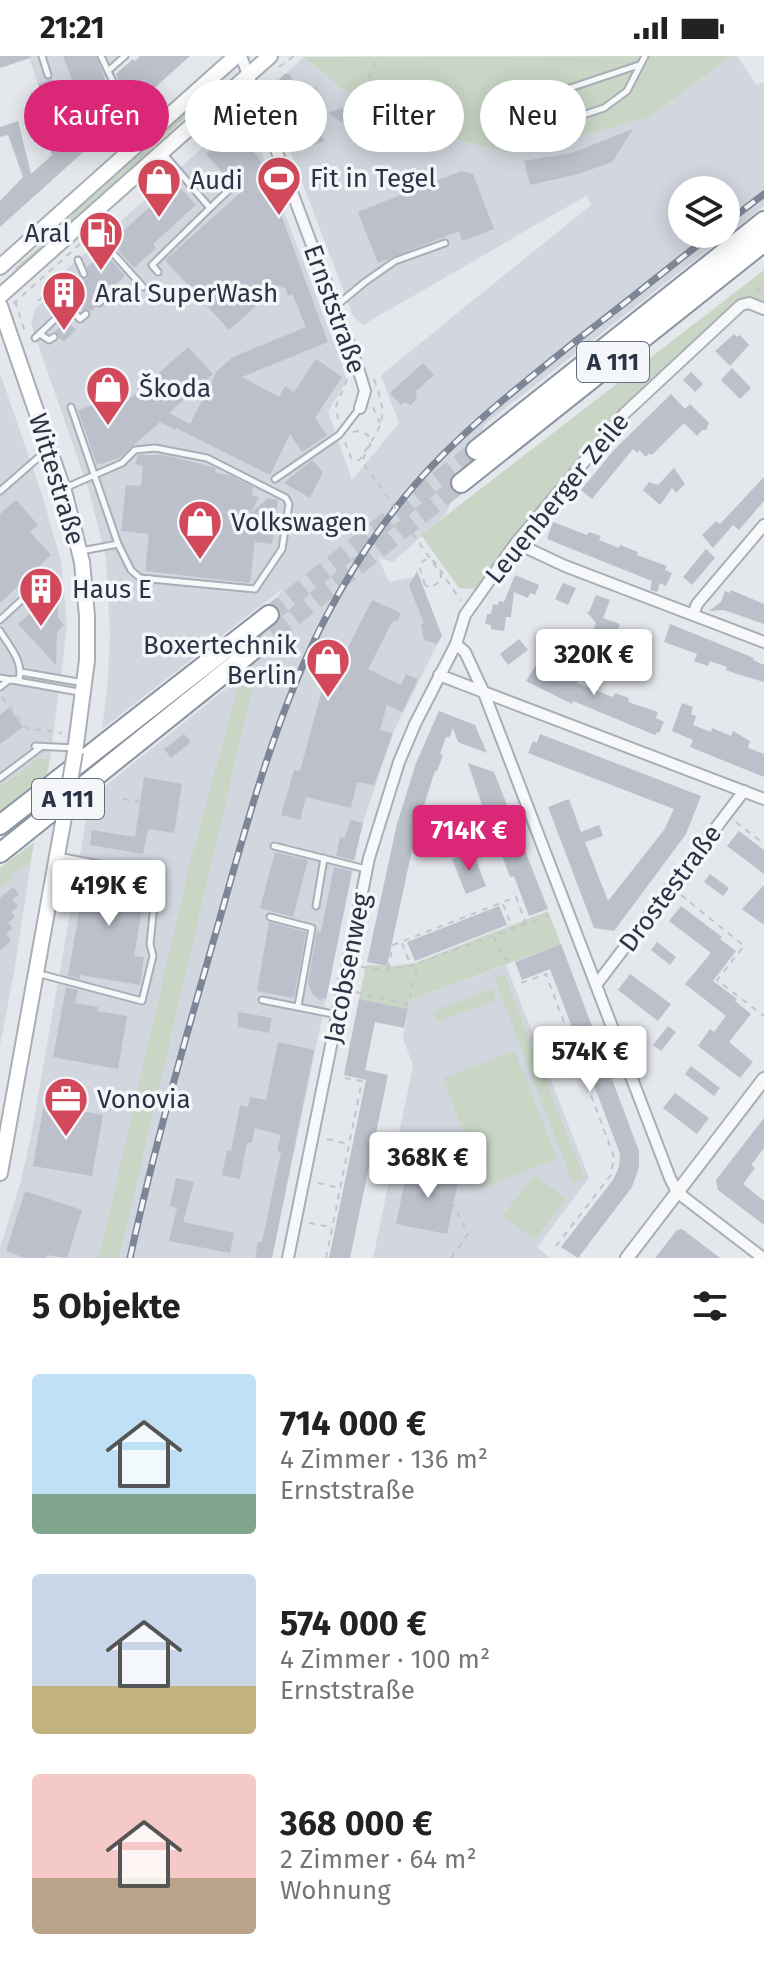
<!DOCTYPE html>
<html lang="de">
<head>
<meta charset="utf-8">
<style>
  body { margin:0; font-family:"Fira Sans",sans-serif; background:#f2f2f2; color:#222; height:100vh; display:flex; flex-direction:column; font-size:30px; white-space:nowrap }
  * { box-sizing:border-box; margin:0 }
  p { font-size:26px; color:#767676 }
  .icon { flex:none; width:44px; height:44px; fill:none; stroke:currentColor; stroke-width:2; stroke-linecap:round; stroke-linejoin:round }
  .map { position:relative; height:1202px; overflow:hidden }
  .details { display:flex; flex-direction:column; background:#fff; flex:1 }
  .details>* { flex:none }
  .top-card { position:absolute; left:24px; top:24px; width:716px; height:72px; display:flex; gap:16px }
  .buttons { position:absolute; left:668px; top:120px; display:grid; gap:16px }
  .buttons a { display:grid; place-items:center; width:72px; height:72px; border-radius:50%; background:#fff; box-shadow:0 4px 20px #0003; font-size:40px }
  .price { position:absolute; translate:-50% -68px; padding:0 18px; border-radius:8px; background:#fff; color:#222; font-size:26px; line-height:52px; filter:drop-shadow(0 2px 4px #0008) }
  .price::after { content:''; position:absolute; left:50%; top:48px; width:24px; height:18px; margin-left:-12px; background:inherit; clip-path:polygon(0 0,100% 0,50% 100%) }
  .price.active { background:#db2777; color:#fff }
  ul { padding:0; list-style:none }
  li { display:flex; align-items:center; gap:24px; height:200px; padding:0 32px }
  li span { display:grid; place-items:center; flex:none; width:224px; height:160px; border-radius:8px; color:#555 }
  li>.icon { margin-inline-start:auto }
  span .icon { width:96px; height:96px; fill:#fffc; stroke-width:1 }
  li b { font-size:34px }
  h2 { display:flex; justify-content:space-between; align-items:center; height:96px; padding:0 32px; font-size:34px }
  .pill { padding:0 28px; border-radius:36px; background:#fff; box-shadow:0 4px 20px #0003; font-size:28px; line-height:72px }
  .pill.active { background:#db2777; color:#fff }
  .status { display:flex; justify-content:space-between; align-items:center; height:56px; padding:0 40px; background:#fff; direction:ltr }
  .status svg { height:22px; fill:currentColor }
  .map>svg:first-child { display:block }
</style>
</head>
<body>
<div class="status"><b>21:21</b><svg viewBox="0 0 49 12"><path d="M0 12V9h3v3zM5 12V6h3v6zM10 12V3h3v9zM15 12V0h3v12zM26 1h20v11H26zM47 4h2v5h-2z"/></svg></div>
<div class="map">
<svg width="764" height="1202" viewBox="0 0 764 1202">
  <rect width="100%" height="100%" fill="#e4e7ec"/>
  <g fill="#d2d6de" fill-rule="evenodd">
    <polygon points="29,0 129,0 105,21 106,27 45,50"/>
    <path d="M731,0H737L757,29L764,26V150L485,368L446,458L393,506L378,501L389,526L419,520L441,581L393,677L363,766L272,1202H0V1192L21,1125L32,1075L90,742L239,622L282,533L102,673L108,624L110,577L106,502L89,435L31,268L35,253L50,239L45,233L230,67H238L260,92L345,316L346,325L328,356L352,424L399,367L381,319L591,149L586,140L363,269L353,260L269,39L271,31L304,1L341,32L384,58L427,76L512,98L648,62ZM682,134H726V178H682Z"/>
    <polygon points="0,317 41,436 61,505 67,571 50,703 38,702 0,731"/>
    <polygon points="31,805 15,911 0,990 0,832 11,823 9,820"/>
    <polygon points="506,909 589,1122 537,1191 550,1202 373,1202 413,1010 403,982 410,944"/>
  </g>
  <g fill="#c9d6c5">
    <polygon points="731,0 648,62 512,98 427,76 384,58 341,32 304,1"/>
    <path d="M218,24L221,28C153,91 86,155 17,217L15,212L66,167L81,148Z"/>
    <polygon points="764,214 764,248 736,250 659,317 594,383 548,438 475,533 459,532 421,479"/>
    <polygon points="257,612 119,1202 99,1202 190,807 241,621"/>
    <polygon points="38,702 50,703 47,718 0,755 0,731"/>
    <polygon points="34,786 31,805 10,820 12,823 0,832 0,812"/>
    <polygon points="548,855 561,888 410,944 408,953 359,943 366,909 393,910 415,907"/>
    <polygon points="504,918 584,1122 573,1127 494,922"/>
    <polygon points="492,933 496,944 437,966 433,955"/>
    <polygon points="515,995 557,1103 484,1131 443,1022"/>
    <polygon points="535,1119 566,1143 534,1184 503,1159"/>
  </g>
  <g fill="#bbc0ca">
    <polygon points="0,0 30,0 30,2 0,12"/>
    <polygon points="63,0 96,0 106,27 45,50 47,55 36,58 30,37 40,34 38,28 52,23 56,33 73,26"/>
    <polygon points="140,0 190,0 0,171 0,145 23,121 8,79 0,81 0,71 18,65 31,118 52,99 44,74 51,71 59,93 86,69 85,67 91,61 94,62 122,36 118,32 119,27 116,18 133,3 135,5"/>
    <polygon points="285,18 290,18 297,39 316,31 325,54 307,42 324,85 296,96 271,31"/>
    <polygon points="342,52 371,72 357,77 328,57"/>
    <polygon points="633,73 612,106 578,118 530,129 524,105 572,97"/>
    <polygon points="234,74 259,102 265,115 328,286 242,321 279,341 285,330 294,336 316,303 342,321 315,362 327,379 302,396 290,378 270,419 176,372 175,374 160,366 119,402 97,409 78,354 108,344 113,358 188,291 213,318 169,357 190,368 217,315 233,301 306,271 292,238 288,240 285,231 282,232 280,229 229,274 165,204 240,137 236,126 229,118 226,120 206,98"/>
    <polygon points="461,115 473,118 494,173 462,185 459,175 378,207 358,156"/>
    <polygon points="176,127 196,149 153,188 156,192 134,212 111,186"/>
    <polygon points="104,196 125,220 107,236 102,233 97,234 94,246 96,251 91,255 87,253 82,254 61,230 73,219 83,223 88,222 87,211"/>
    <polygon points="67,264 76,274 63,286 54,276"/>
    <polygon points="734,278 737,281 740,279 749,289 730,310 715,295"/>
    <polygon points="423,307 434,319 415,336 417,342 411,349 405,346 401,349 390,337"/>
    <polygon points="732,312 751,332 740,343 721,324"/>
    <polygon points="691,316 703,328 695,336 683,324"/>
    <polygon points="671,338 685,353 690,348 709,367 706,374 702,374 697,380 684,367 652,399 649,397 646,401 639,394 637,397 633,393 592,443 581,434 614,394"/>
    <polygon points="138,399 164,399 213,411 216,413 215,417 229,419 253,431 252,440 259,441 251,457 268,442 278,444 272,488 255,486 250,527 145,515 149,478 121,475 126,429 141,430 143,410 135,408"/>
    <polygon points="312,404 323,416 310,442 284,427"/>
    <polygon points="674,412 685,428 676,437 672,432 660,449 643,434 649,426 658,429"/>
    <polygon points="764,421 764,445 739,474 733,469 713,492 702,479 716,465 720,468"/>
    <polygon points="16,444 38,469 30,476 51,499 0,547 0,458"/>
    <polygon points="553,466 587,479 589,476 601,480 599,484 619,492 620,489 625,491 638,496 637,499 667,510 665,514 672,517 666,530 660,527 657,536 650,534 652,525 547,483"/>
    <polygon points="706,493 715,502 692,529 683,521"/>
    <polygon points="417,515 442,580 437,588 424,584 421,568 424,567 409,530"/>
    <polygon points="515,519 539,529 535,539 530,537 528,542 514,536 511,561 506,561 504,575 491,573 491,569 485,568 487,558 491,558 493,548 498,549 499,545 504,546"/>
    <polygon points="563,527 576,532 568,549 555,543"/>
    <polygon points="59,531 58,561 64,569 57,576 56,609 18,568"/>
    <polygon points="731,534 764,548 764,568 724,554 709,555 721,546 725,535 730,537"/>
    <polygon points="596,539 610,544 603,562 620,568 613,586 602,582 599,590 589,586 596,567 586,555 589,556"/>
    <polygon points="372,544 399,556 400,559 398,564 392,566 368,613 401,629 406,618 418,623 402,656 387,649 380,674 393,677 374,729 357,726 351,752 306,741 300,764 281,759 294,714 300,715 322,634 326,635"/>
    <polygon points="670,568 754,602 753,604 764,609 764,626 737,618 726,614 727,611 710,605 708,610 694,605 697,598 664,586"/>
    <polygon points="519,583 528,594 508,609 500,598"/>
    <polygon points="621,586 642,595 637,610 630,607 628,613 624,611 622,615 611,611"/>
    <polygon points="565,602 584,610 577,627 613,641 615,637 629,642 628,646 658,656 656,662 664,666 659,677 657,676 655,679 573,645 572,648 526,625 536,609 558,622"/>
    <polygon points="682,647 693,651 691,658 696,660 693,669 711,676 712,672 731,680 733,675 750,685 748,692 764,698 764,721 690,691 693,684 672,675"/>
    <polygon points="9,652 23,671 0,688 0,659"/>
    <polygon points="439,655 475,669 487,697 458,686 453,672 449,682 446,681 440,698 443,699 437,715 435,715 414,780 447,787 443,802 412,794 387,910 367,906 397,768 416,707"/>
    <polygon points="184,678 191,686 171,702 164,693"/>
    <polygon points="540,678 701,740 686,778 614,875 594,872 548,751 569,743 581,776 599,769 603,780 585,786 608,845 664,774 674,753 528,697 533,685 537,687"/>
    <polygon points="468,707 494,716 548,853 529,860 514,820 510,821 497,786 493,788 486,765 453,778 451,765 483,752"/>
    <polygon points="144,721 182,728 174,777 148,773 143,798 90,789 92,774 135,781"/>
    <polygon points="351,764 363,767 354,804 336,800 340,781 344,782"/>
    <polygon points="739,775 764,794 764,818 727,790"/>
    <polygon points="275,796 308,804 293,861 260,852"/>
    <polygon points="473,796 486,830 466,838 452,803"/>
    <polygon points="87,811 147,823 134,900 144,901 140,929 80,919 80,923 68,920"/>
    <polygon points="334,811 352,815 326,943 322,942 321,945 312,937 308,927 317,875 321,876"/>
    <polygon points="710,818 729,832 723,840 704,826"/>
    <polygon points="764,829 764,869 742,853"/>
    <polygon points="13,831 19,838 12,844 18,850 11,856 15,861 8,867 13,872 6,878 11,885 0,894 0,842"/>
    <polygon points="499,850 507,869 415,905 407,886"/>
    <polygon points="681,850 722,881 720,883 736,895 713,925 737,943 735,945 751,958 729,986 753,1006 740,1022 698,990 710,973 714,976 726,960 685,928 711,897 669,865"/>
    <polygon points="269,866 306,876 294,942 257,935"/>
    <polygon points="657,886 676,901 670,909 651,894"/>
    <polygon points="561,888 639,1095 639,1111 632,1131 578,1202 561,1191 613,1124 619,1111 620,1098 550,913 522,924 515,906"/>
    <polygon points="630,918 671,948 658,965 618,934"/>
    <polygon points="66,931 78,934 75,947 98,951 97,955 127,960 118,1013 53,1001"/>
    <polygon points="359,943 408,953 404,972 375,966 365,1014 388,1019 350,1202 329,1202 366,1024 344,1019"/>
    <polygon points="238,956 272,962 269,977 238,971"/>
    <polygon points="668,970 676,976 661,995 653,989"/>
    <polygon points="278,986 314,994 272,1202 255,1202 258,1186 262,1186 281,1096 277,1095 281,1079 255,1072 252,1087 247,1087 240,1123 222,1119 227,1094 231,1095 240,1049 248,1051 250,1041 266,1044"/>
    <polygon points="691,1010 720,1032 714,1040 685,1018"/>
    <polygon points="675,1037 709,1062 697,1078 663,1052"/>
    <polygon points="44,1048 103,1059 92,1120 33,1110"/>
    <polygon points="764,1062 764,1092 751,1109 755,1112 743,1128 764,1145 764,1169 718,1134 716,1124"/>
    <polygon points="408,1110 459,1120 447,1178 396,1168"/>
    <polygon points="176,1122 194,1126 183,1166 234,1177 230,1197 169,1185 177,1152 170,1150"/>
    <polygon points="25,1135 82,1154 67,1202 47,1199 46,1202 25,1202 6,1195"/>
    <polygon points="682,1173 720,1202 655,1202 677,1174"/>
  </g>
  <g fill="none" stroke-linecap="round" stroke-linejoin="round">
    <g stroke="#bfc3cb" stroke-width="18" stroke-dasharray="18 9" stroke-linecap="butt">
      <polyline points="269,559 476,394"/>
      <polyline points="252,595 461,427"/>
    </g>
    <g stroke="#a9aeb7" stroke-width="9">
      <g id="service">
        <polyline points="42,0 48,19"/>
        <polyline points="639,9 549,39 543,53 552,69 604,52 627,35 645,0"/>
        <polyline points="108,15 125,0"/>
        <polyline points="61,66 114,28 101,0"/>
        <polyline points="210,152 231,132"/>
        <polyline points="85,166 143,231"/>
        <polyline points="78,204 84,218"/>
        <polyline points="158,216 152,209 210,152 163,97"/>
        <polyline points="50,229 80,263 86,258"/>
        <polyline points="99,247 105,241 101,238"/>
        <polyline points="336,250 365,226 395,205 445,187"/>
        <polyline points="40,278 49,284 54,281"/>
        <polyline points="35,282 69,250"/>
        <polyline points="71,351 118,488"/>
        <polyline points="275,423 339,379 359,353"/>
        <polyline points="65,432 122,407 135,394 155,392 207,402 286,442 289,448 282,493 255,533 140,522 131,514 118,488 81,495"/>
        <polyline points="0,435 47,394"/>
        <polyline points="0,564 50,518"/>
        <path d="M0,575C9,590 24,606 19,623L9,624L0,631"/>
        <polyline points="21,616 84,627"/>
        <polyline points="0,622 79,636"/>
        <polyline points="35,690 75,692"/>
        <polyline points="0,722 41,691"/>
        <polyline points="274,790 366,813"/>
        <polyline points="316,850 324,802"/>
        <polyline points="270,861 312,872 298,950"/>
        <polyline points="40,918 142,945 153,900 150,888 157,819 58,800"/>
        <polyline points="262,944 338,959"/>
      </g>
    </g>
    <g stroke="#a9aeb7" stroke-width="14">
      <g id="minor">
        <polyline points="241,0 358,312 365,335 360,352"/>
        <polyline points="516,487 565,510 764,586"/>
        <polyline points="693,559 697,548 764,469"/>
        <polyline points="456,588 465,596 484,637 670,1122 677,1136 763,1202"/>
        <polyline points="439,619 764,743"/>
        <polyline points="596,929 744,735"/>
        <polyline points="288,1202 369,802 399,706 415,668 456,588 465,559 516,487 625,357 741,249 749,247 764,253"/>
      </g>
    </g>
    <g stroke="#a9aeb7" stroke-width="16">
      <polyline id="tertiary" points="627,1202 764,1023"/>
    </g>
    <g stroke="#a9aeb7" stroke-width="18">
      <g id="secondary">
        <polyline points="0,211 236,0"/>
        <polyline points="0,240 270,0"/>
        <polyline points="0,250 65,439 82,506 87,560 87,604 75,696"/>
        <polyline points="0,1117 64,761"/>
      </g>
    </g>
    <g stroke="#8b94a3" stroke-width="22">
      <g id="motorway">
        <polyline points="476,394 764,165"/>
        <polyline points="461,427 764,186"/>
        <polyline points="0,769 269,559"/>
        <polyline points="0,797 252,595"/>
      </g>
    </g>
    <g stroke="#c2c5cb" stroke-width="2" stroke-dasharray="6 6" stroke-linecap="butt">
      <polyline points="279,11 294,0"/>
      <polyline points="247,45 242,53 250,70 253,69 252,66"/>
      <polyline points="359,45 378,0"/>
      <polyline points="248,56 252,65"/>
      <polyline points="401,126 405,137"/>
      <polyline points="756,236 764,227"/>
      <polyline points="15,245 25,276"/>
      <polyline points="38,245 46,238"/>
      <polyline points="13,248 89,180"/>
      <polyline points="373,351 380,367"/>
      <polyline points="338,363 336,350 348,321"/>
      <path d="M345,386L351,402L357,405L360,403C385,364 389,363 372,318"/>
      <polyline points="425,529 419,509 424,504 434,505 461,545"/>
      <polyline points="2,641 27,672 62,677"/>
      <polyline points="123,743 140,746"/>
      <polyline points="736,766 764,788"/>
      <polyline points="681,839 744,890 717,924 764,960"/>
      <polyline points="503,848 512,871"/>
      <polyline points="494,881 504,903 511,904"/>
      <polyline points="402,887 411,910"/>
      <polyline points="361,911 387,914 411,910 555,857"/>
      <polyline points="388,913 393,889 516,841 526,868"/>
      <polyline points="521,927 546,918 614,1101 611,1119 553,1194"/>
      <polyline points="356,936 408,949 418,909"/>
      <polyline points="327,1083 348,1088"/>
      <polyline points="318,1127 339,1132"/>
      <polyline points="309,1167 331,1171"/>
      <polyline points="326,1202 362,1025 340,1021"/>
      <polyline points="451,1202 468,1178 453,1148"/>
    </g>
    <use href="#service" stroke="#f7f8fa" stroke-width="5"/>
    <use href="#minor" stroke="#f7f8fa" stroke-width="10"/>
    <use href="#tertiary" stroke="#f7f8fa" stroke-width="12"/>
    <use href="#secondary" stroke="#fff" stroke-width="14"/>
    <use href="#motorway" stroke="#fff" stroke-width="18"/>
    <g stroke="#7d8696" stroke-width="7">
      <g id="rail">
        <polyline points="726,167 764,138"/>
        <path d="M130,1202C154,1092 185,984 216,876C263,711 299,565 413,431C461,375 520,330 577,284C623,249 667,213 712,178"/>
      </g>
    </g>
    <use href="#rail" stroke="#f4f6f9" stroke-width="4" stroke-dasharray="12" stroke-linecap="butt"/>
    <g stroke="#a9aeb7" stroke-width="18" stroke-linecap="butt">
      <polyline id="secondary-bridge" points="64,761 75,696"/>
    </g>
    <polyline stroke="#c2c5cb" stroke-width="2" stroke-dasharray="6 6" stroke-linecap="butt" points="353,376 358,375 368,379 370,389 362,405 441,518 441,525 430,532 425,529"/>
    <use href="#secondary-bridge" stroke="#fff" stroke-width="14"/>
  </g>
  <defs>
    <g id="stadium-pin" transform="scale(2.3)"><path d="M0 17L-7.5 6A9.5 9.5 0 1 1 7.5 6Z" fill="#d1495b" stroke="#f4f6f9"/><path d="M0-5a6.5 5 0 1 0 0 10a6.5 5 0 1 0 0-10ZM-3.5-1.8h7v3.6h-7Z" fill="#fff"/></g>
    <g id="shop-pin" transform="scale(2.3)"><path d="M0 17L-7.5 6A9.5 9.5 0 1 1 7.5 6Z" fill="#d1495b" stroke="#f4f6f9"/><path d="M-5-2.5h2.3a2.7 3.5 0 0 1 5.4 0H5L5.5 6h-11ZM-1.5-2.5h3a1.5 2.3 0 0 0-3 0Z" fill="#fff"/></g>
    <g id="fuel-pin" transform="scale(2.3)"><path d="M0 17L-7.5 6A9.5 9.5 0 1 1 7.5 6Z" fill="#d1495b" stroke="#f4f6f9"/><path d="M-5.5-6h7V0h2V4h1.3V-2.5L3-4.5l.8-.8L6-3V5H2.5V1h-1V6h-7ZM-4.2-4.7v3.2H.2V-4.7Z" fill="#fff"/></g>
    <g id="building-pin" transform="scale(2.3)"><path d="M0 17L-7.5 6A9.5 9.5 0 1 1 7.5 6Z" fill="#d1495b" stroke="#f4f6f9"/><path d="M-4-6H4V6H1V3H-1V6H-4ZM-2.5-4.3h1.7v1.8h-1.7ZM.8-4.3h1.7v1.8H.8ZM-2.5-1h1.7V.8h-1.7ZM.8-1h1.7V.8H.8Z" fill="#fff"/></g>
    <g id="office-pin" transform="scale(2.3)"><path d="M0 17L-7.5 6A9.5 9.5 0 1 1 7.5 6Z" fill="#d1495b" stroke="#f4f6f9"/><path d="M-6-3h4V-5.5h4V-3h4V5H-6ZM-1-4.5V-3h2v-1.5ZM-6 0V1H6V0Z" fill="#fff"/></g>
  </defs>
  <g fill-rule="evenodd">
    <use href="#stadium-pin" x="279" y="122"/>
    <use href="#shop-pin" x="159" y="124"/>
    <use href="#fuel-pin" x="101" y="177"/>
    <use href="#building-pin" x="64" y="237"/>
    <use href="#shop-pin" x="108" y="332"/>
    <use href="#shop-pin" x="200" y="466"/>
    <use href="#building-pin" x="41" y="533"/>
    <use href="#shop-pin" x="328" y="604"/>
    <use href="#office-pin" x="66" y="1043"/>
  </g>
  <g text-anchor="middle" stroke-width="7" stroke-linejoin="round" paint-order="stroke">
    <g fill="#f4f6f9" stroke="#676e7b" stroke-width="2">
      <rect x="577" y="286" width="72" height="40" rx="6"/>
      <rect x="32" y="723" width="72" height="40" rx="6"/>
    </g>
    <g font-size="24" font-weight="bold" fill="#2b3445">
      <text x="613" y="314">A 111</text>
      <text x="68" y="751">A 111</text>
    </g>
    <g font-size="26" fill="#2b3445" stroke="#f4f6f9" text-anchor="start">
      <text x="310" y="131">Fit in Tegel</text>
      <text x="190" y="133">Audi</text>
      <text x="70" y="186" text-anchor="end">Aral</text>
      <text x="95" y="246">Aral SuperWash</text>
      <text x="139" y="341">Škoda</text>
      <text x="231" y="475">Volkswagen</text>
      <text x="72" y="542">Haus E</text>
      <text x="297" y="598" text-anchor="end">Boxertechnik<tspan x="297" dy="30">Berlin</tspan></text>
      <text x="97" y="1052">Vonovia</text>
    </g>
    <g font-size="26" fill="#2b3445" stroke="#f4f6f9">
      <text transform="translate(335 253) rotate(70)" y="9">Ernststraße</text>
      <text transform="translate(57 423) rotate(73)" y="9">Wittestraße</text>
      <text transform="translate(557 442) rotate(-51)" y="9">Leuenberger Zeile</text>
      <text transform="translate(670 832) rotate(-53)" y="9">Drostestraße</text>
      <text transform="translate(347 912) rotate(-79)" y="9">Jacobsenweg</text>
    </g>
  </g>
</svg>
<div class="buttons">
<a><svg class="icon" aria-label="layers" viewBox="0 0 24 24"><path d="M12 4l9 5-9 5-9-5zM3 14l9 5 9-5"/></svg></a>
</div>
<b class="price" style="left:594px;top:641px">320K €</b>
<b class="price active" style="left:469px;top:817px">714K €</b>
<b class="price" style="left:109px;top:872px">419K €</b>
<b class="price" style="left:590px;top:1038px">574K €</b>
<b class="price" style="left:428px;top:1144px">368K €</b>
<div class="top-card">
<a class="pill active">Kaufen</a>
<a class="pill">Mieten</a>
<a class="pill">Filter</a>
<a class="pill">Neu</a>
</div>
</div>
<section class="details">
<h2>5 Objekte<svg class="icon" aria-label="filters" viewBox="0 0 24 24"><path d="M4 7h16M4 17h16"/><circle cx="9" cy="7" r="2"/><circle cx="15" cy="17" r="2"/></svg></h2>
<ul>
<li><span style="background:linear-gradient(#bfe0f5 75%,#7fa58c 0)"><svg class="icon" aria-label="home" viewBox="0 0 24 24"><path d="M3 11l9-7 9 7M6 9v11h12V9"/></svg></span><div><b>714 000 €</b><p>4 Zimmer · 136 m²</p><p>Ernststraße</p></div></li>
<li><span style="background:linear-gradient(#c9d6e8 70%,#c2b280 0)"><svg class="icon" aria-label="home" viewBox="0 0 24 24"><path d="M3 11l9-7 9 7M6 9v11h12V9"/></svg></span><div><b>574 000 €</b><p>4 Zimmer · 100 m²</p><p>Ernststraße</p></div></li>
<li><span style="background:linear-gradient(#f6c9c9 65%,#b9a48a 0)"><svg class="icon" aria-label="home" viewBox="0 0 24 24"><path d="M3 11l9-7 9 7M6 9v11h12V9"/></svg></span><div><b>368 000 €</b><p>2 Zimmer · 64 m²</p><p>Wohnung</p></div></li>
</ul>
</section>
</body>
</html>
